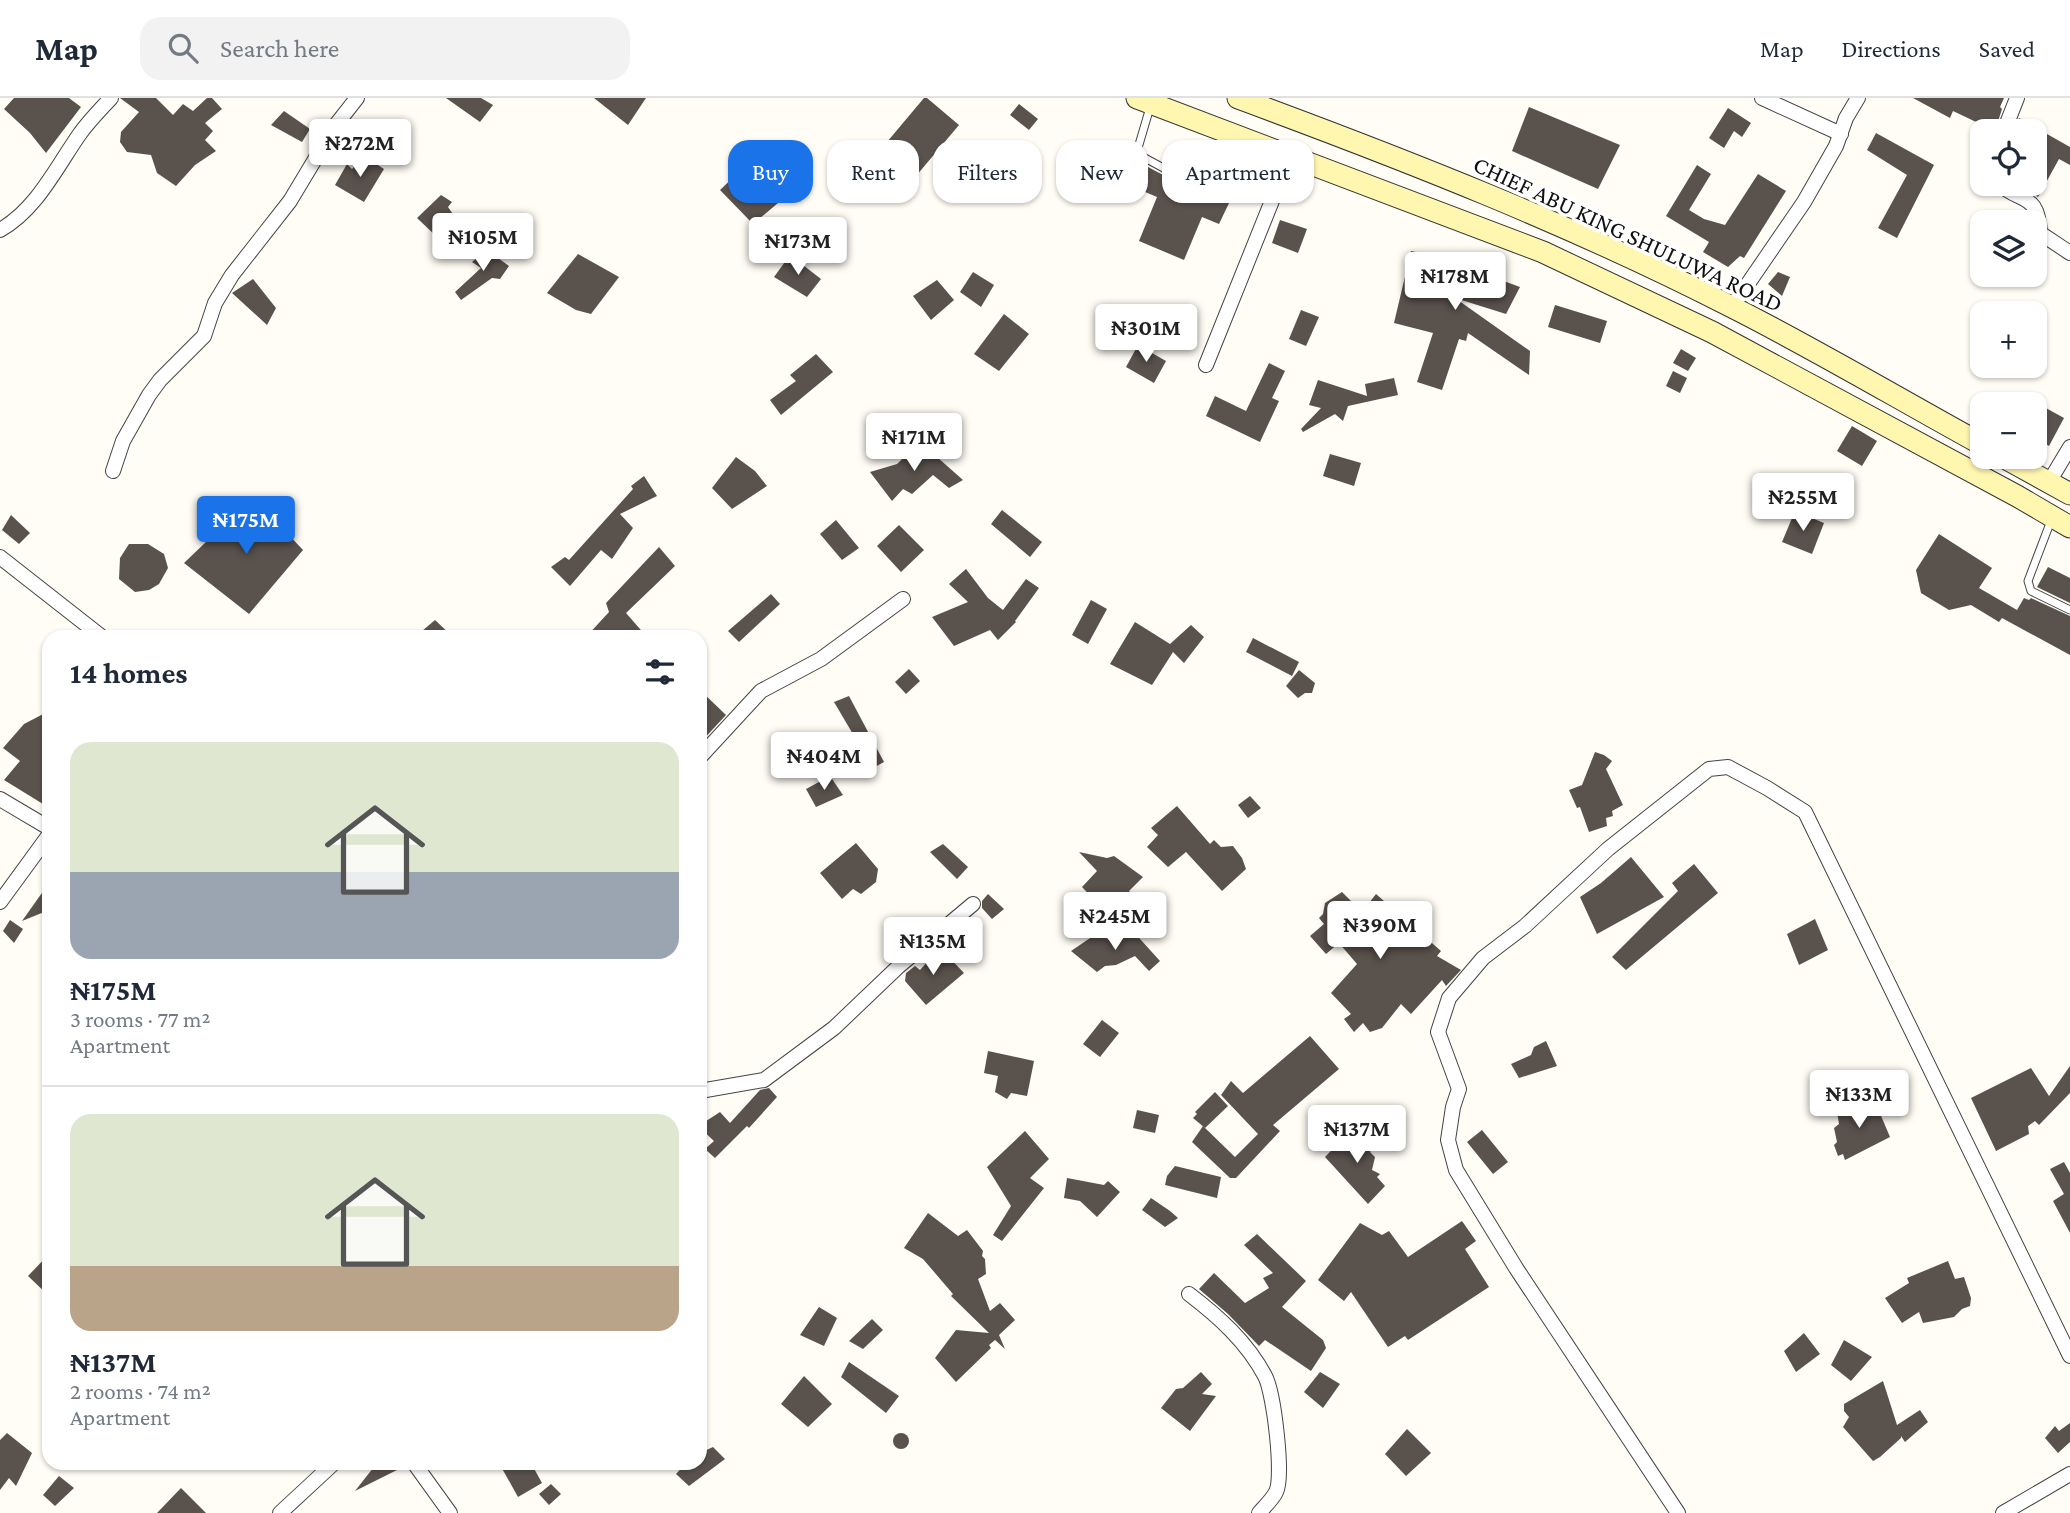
<!DOCTYPE html>
<html lang="en">
<head>
<meta charset="utf-8">
<style>
  body { margin:0; font-family:"Crimson Pro",serif; background:#f2f2f3; color:#1f2937; height:100vh; display:flex; flex-direction:column; font-size:26px; white-space:nowrap }
  * { box-sizing:border-box; margin:0 }
  p { font-size:23px; color:#747a83 }
  .icon { flex:none; width:38px; height:38px; fill:none; stroke:currentColor; stroke-width:2; stroke-linecap:round; stroke-linejoin:round }
  .map { position:relative; flex:1; overflow:hidden }
  .side { position:absolute; left:42px; top:532px; width:665px; height:840px; display:flex; flex-direction:column; background:#fff; border-radius:21px; box-shadow:0 2px 5px #0004 }
  .side>* { flex:none }
  .guide { position:absolute; left:728px; top:42px; width:665px; height:63px; display:flex; gap:14px }
  .fabs { position:absolute; left:1970px; top:21px; display:grid; gap:14px }
  .fabs a { display:grid; place-items:center; width:77px; height:77px; border-radius:14px; background:#fff; box-shadow:0 2px 5px #0004; font-size:35px }
  .price { position:absolute; translate:-50% -60px; padding:0 16px; border-radius:7px; background:#fff; color:#222; font-size:23px; line-height:46px; filter:drop-shadow(0 2px 4px #0008) }
  .price::after { content:''; position:absolute; left:50%; top:42px; width:21px; height:16px; margin-left:-10px; background:inherit; clip-path:polygon(0 0,100% 0,50% 100%) }
  .price.current { background:#1a73e8; color:#fff }
  ul { padding:0; list-style:none }
  li { display:grid; align-content:center; gap:14px; height:371px; padding:0 28px }
  li+li { border-top:2px solid #e0e1e3 }
  li span { display:grid; place-items:center; height:217px; border-radius:21px; color:#555 }
  li>.icon { margin-inline-start:auto }
  span .icon { width:126px; height:126px; fill:#fffc; stroke-width:1 }
  li b { font-size:30px }
  h2 { display:flex; justify-content:space-between; align-items:center; height:84px; padding:0 28px; font-size:30px }
  .pill { padding:0 24px; border-radius:21px; background:#fff; box-shadow:0 2px 5px #0004; font-size:24px; line-height:63px }
  .pill.current { background:#1a73e8; color:#fff }
  header { display:flex; align-items:center; gap:42px; box-sizing:border-box; height:98px; padding:0 35px; background:#fff; border-bottom:2px solid #e0e1e3 }
  header strong { font-size:33px }
  nav { display:flex; gap:38px; margin-inline-start:auto; font-size:24px }
  .search { width:490px; height:63px; background:#f2f2f3; display:flex; align-items:center; gap:18px; box-sizing:border-box; padding:0 24px; border-radius:21px; color:#747a83; font-size:26px }
  .map>svg:first-child { display:block }
</style>
</head>
<body>
<header>
<strong>Map</strong>
<div class="search"><svg class="icon" aria-label="search" viewBox="0 0 24 24"><circle cx="10" cy="10" r="6"/><path d="M15 15l6 6"/></svg>Search here</div>
<nav><a>Map</a><a>Directions</a><a>Saved</a></nav>
</header>
<div class="map">
<svg width="2070" height="1415" viewBox="0 0 2070 1415">
  <rect width="100%" height="100%" fill="#fffdf5"/>
  <g fill="#5a524d">
    <polygon points="14,0 69,0 81,9 46,55 30,35 4,11"/>
    <polygon points="120,0 156,0 173,17 183,6 193,13 207,0 212,0 222,11 205,25 213,33 205,42 216,53 195,67 176,88 157,75 151,57 127,54 120,44 121,34 139,14"/>
    <polygon points="446,0 481,0 493,7 480,24"/>
    <polygon points="594,0 646,0 628,27"/>
    <polygon points="924,0 927,0 959,27 905,91 871,63"/>
    <polygon points="1913,0 2004,0 2000,9 2002,11 1995,33 1953,13 1950,20"/>
    <polygon points="1019,6 1038,21 1029,32 1010,17"/>
    <polygon points="1529,9 1620,47 1598,91 1512,53"/>
    <polygon points="1728,10 1751,25 1742,39 1734,33 1724,50 1709,40"/>
    <polygon points="284,13 310,31 302,44 271,27"/>
    <polygon points="2019,20 2070,49 2070,67 2059,61 2038,99 2035,97 2035,33 2014,33"/>
    <polygon points="1876,35 1934,67 1897,140 1878,130 1907,77 1867,52"/>
    <polygon points="767,51 805,79 792,97 790,95 753,126 720,92 742,71 735,64 744,54"/>
    <polygon points="364,58 384,71 364,104 335,87 347,66 352,71"/>
    <polygon points="1697,67 1711,76 1689,112 1704,121 1725,127 1758,76 1786,93 1744,160 1740,158 1728,169 1703,154 1709,144 1666,118"/>
    <polygon points="1148,69 1216,105 1230,103 1219,126 1202,119 1184,162 1139,143 1157,99 1138,91"/>
    <polygon points="441,97 452,104 448,109 457,122 437,139 417,120"/>
    <polygon points="1280,122 1307,131 1298,155 1272,145"/>
    <polygon points="487,152 509,168 500,181 492,180 461,202 455,194 481,170 472,164"/>
    <polygon points="1411,153 1483,168 1482,175 1520,189 1506,216 1455,200 1530,253 1529,277 1468,235 1466,243 1459,241 1442,292 1417,284 1433,235 1394,225"/>
    <polygon points="578,156 619,179 591,216 576,212 547,195"/>
    <polygon points="790,157 821,181 807,199 774,179"/>
    <polygon points="973,174 994,187 981,209 960,194"/>
    <polygon points="1778,174 1790,179 1782,198 1768,186"/>
    <polygon points="253,181 276,210 267,227 232,195"/>
    <polygon points="937,182 954,202 931,222 913,198"/>
    <polygon points="1555,207 1607,223 1600,245 1548,229"/>
    <polygon points="1301,212 1319,219 1306,248 1289,241"/>
    <polygon points="1004,216 1029,236 999,273 974,256"/>
    <polygon points="1138,247 1166,263 1154,285 1126,269"/>
    <polygon points="1681,251 1696,260 1688,273 1673,265"/>
    <polygon points="816,256 833,274 781,317 770,302 796,283 790,277"/>
    <polygon points="1269,265 1285,273 1272,300 1279,303 1260,344 1206,318 1215,298 1246,313"/>
    <polygon points="1673,273 1687,280 1680,295 1666,288"/>
    <polygon points="1394,280 1398,297 1348,308 1343,323 1335,316 1303,334 1301,331 1321,310 1309,307 1318,282 1367,298 1365,286"/>
    <polygon points="2035,304 2064,320 2049,348 2035,340"/>
    <polygon points="1852,328 1877,343 1862,368 1837,353"/>
    <polygon points="920,344 963,382 949,390 933,377 912,396 903,391 892,403 870,374 897,366"/>
    <polygon points="1330,356 1361,365 1354,388 1323,378"/>
    <polygon points="736,359 755,373 767,388 732,411 712,390"/>
    <polygon points="644,378 657,398 620,416 633,430 612,461 601,452 570,488 551,469 565,459 569,462 633,391 631,388"/>
    <polygon points="253,399 303,452 249,516 184,465"/>
    <polygon points="1002,412 1042,444 1030,459 991,426"/>
    <polygon points="1795,413 1824,425 1812,456 1782,444"/>
    <polygon points="11,417 30,435 19,446 2,432"/>
    <polygon points="836,422 859,450 842,462 820,436"/>
    <polygon points="899,427 924,452 901,474 877,448"/>
    <polygon points="1939,436 1992,470 1979,490 2017,512 2024,500 2029,502 2031,500 2070,518 2070,557 2002,520 1999,524 1971,507 1949,512 1921,495 1916,472"/>
    <polygon points="129,446 148,446 164,456 168,470 159,486 149,492 135,494 119,481 120,460"/>
    <polygon points="659,449 675,468 626,515 647,539 586,539 609,514 606,505"/>
    <polygon points="2048,469 2070,480 2070,505 2037,489"/>
    <polygon points="966,471 988,500 1003,512 1026,481 1039,490 1015,523 1016,524 998,542 990,532 954,548 932,519 968,504 949,486"/>
    <polygon points="771,496 780,506 739,544 728,533"/>
    <polygon points="1091,502 1107,511 1088,546 1072,537"/>
    <polygon points="435,522 453,539 415,539"/>
    <polygon points="1135,524 1170,546 1191,527 1204,539 1184,565 1173,554 1152,587 1110,566"/>
    <polygon points="1253,540 1299,564 1292,578 1246,554"/>
    <polygon points="909,571 920,583 906,596 895,584"/>
    <polygon points="1299,572 1315,585 1312,595 1305,595 1298,600 1286,588"/>
    <polygon points="700,592 726,617 700,645"/>
    <polygon points="849,598 884,664 873,670 834,604"/>
    <polygon points="49,613 49,699 43,706 4,682 20,663 3,650 24,626"/>
    <polygon points="1595,654 1604,657 1612,663 1606,671 1623,707 1612,713 1613,718 1606,720 1607,728 1589,734 1580,709 1577,710 1569,692 1582,687"/>
    <polygon points="830,678 843,697 816,709 806,691"/>
    <polygon points="1250,698 1261,710 1248,720 1238,707"/>
    <polygon points="1177,708 1210,746 1214,742 1221,749 1233,748 1242,760 1246,771 1222,793 1186,754 1168,769 1147,749 1158,737 1151,730"/>
    <polygon points="856,745 878,771 876,784 861,796 853,791 842,801 820,775"/>
    <polygon points="943,746 968,769 957,781 930,754"/>
    <polygon points="1079,754 1107,760 1114,758 1143,779 1129,793 1133,798 1123,808 1115,799 1103,811 1082,789 1097,773"/>
    <polygon points="1631,759 1664,799 1597,836 1580,799 1601,785"/>
    <polygon points="1694,766 1718,795 1626,872 1612,859 1678,793 1672,785"/>
    <polygon points="49,785 49,812 22,823"/>
    <polygon points="1342,794 1362,814 1376,796 1441,853 1437,858 1461,872 1446,888 1442,882 1411,916 1401,906 1382,930 1370,934 1363,925 1354,934 1344,921 1351,916 1331,895 1357,866 1339,845 1326,856 1310,838 1324,826 1319,820 1323,816 1325,805"/>
    <polygon points="988,796 1004,811 992,821 982,810 982,803"/>
    <polygon points="1815,821 1828,852 1799,867 1787,836"/>
    <polygon points="10,822 23,831 14,845 3,833"/>
    <polygon points="1131,831 1160,863 1149,873 1135,858 1116,867 1105,868 1097,874 1071,853 1099,834 1114,846"/>
    <polygon points="945,855 964,875 926,907 905,883 906,875 915,868 920,872 930,861"/>
    <polygon points="1102,922 1119,935 1100,959 1083,946"/>
    <polygon points="1310,938 1339,971 1273,1027 1280,1033 1236,1080 1230,1080 1192,1044 1203,1028 1235,1059 1258,1036 1221,997 1231,983 1243,995"/>
    <polygon points="1546,943 1557,968 1519,980 1511,966 1531,957 1534,949"/>
    <polygon points="988,953 1034,963 1027,998 1011,995 1007,1001 995,994 998,978 984,975"/>
    <polygon points="2070,968 2070,995 2039,1027 2035,1023 2028,1028 2029,1036 1996,1053 1971,1000 2031,970 2049,998"/>
    <polygon points="769,990 777,999 749,1030 747,1028 715,1060 705,1051 714,1043 700,1030 700,1027 720,1014 730,1025 760,992"/>
    <polygon points="1215,994 1228,1008 1205,1030 1193,1020 1197,1016 1195,1014"/>
    <polygon points="1859,1005 1862,1012 1876,1006 1890,1039 1845,1062 1843,1056 1838,1058 1834,1047 1837,1044 1834,1030 1839,1026 1837,1014"/>
    <polygon points="1137,1012 1159,1017 1155,1035 1133,1030"/>
    <polygon points="1482,1032 1508,1064 1493,1076 1467,1044"/>
    <polygon points="1025,1033 1049,1061 1030,1080 1044,1090 1002,1143 993,1137 1011,1108 987,1069"/>
    <polygon points="1349,1034 1355,1037 1362,1034 1375,1045 1370,1054 1375,1059 1372,1072 1380,1076 1377,1079 1385,1088 1368,1106 1325,1059"/>
    <polygon points="2064,1064 2070,1075 2070,1135 2053,1103 2064,1096 2050,1071"/>
    <polygon points="1175,1068 1221,1079 1217,1100 1165,1087 1167,1078"/>
    <polygon points="1067,1080 1104,1087 1108,1083 1120,1094 1097,1119 1080,1103 1064,1100"/>
    <polygon points="1151,1100 1170,1113 1178,1120 1165,1129 1142,1112"/>
    <polygon points="928,1115 958,1138 967,1132 983,1153 982,1158 985,1161 986,1176 978,1181 990,1213 1000,1205 1015,1222 999,1237 1005,1251 995,1242 989,1247 991,1250 956,1284 935,1260 956,1232 989,1235 951,1198 953,1196 923,1161 904,1150"/>
    <polygon points="1462,1123 1476,1143 1465,1151 1489,1189 1408,1242 1405,1238 1388,1249 1351,1194 1344,1203 1318,1182 1360,1125 1382,1137 1389,1133 1408,1159"/>
    <polygon points="1257,1136 1306,1183 1282,1209 1323,1242 1326,1250 1311,1273 1265,1242 1259,1248 1228,1216 1199,1191 1214,1175 1245,1205 1269,1190 1263,1180 1273,1175 1244,1147"/>
    <polygon points="49,1156 49,1198 28,1178"/>
    <polygon points="1948,1163 1955,1181 1964,1179 1971,1200 1970,1208 1962,1211 1954,1219 1923,1225 1919,1214 1902,1225 1885,1200 1909,1185 1907,1180"/>
    <polygon points="819,1209 837,1220 824,1248 800,1237"/>
    <polygon points="872,1221 883,1232 863,1251 849,1243"/>
    <polygon points="1804,1235 1820,1256 1796,1274 1784,1253"/>
    <polygon points="1844,1242 1872,1259 1851,1283 1831,1267"/>
    <polygon points="849,1264 899,1298 886,1315 841,1279"/>
    <polygon points="1201,1274 1212,1286 1202,1296 1216,1298 1190,1333 1161,1310 1176,1291 1183,1290"/>
    <polygon points="1320,1274 1340,1286 1323,1310 1304,1294"/>
    <polygon points="804,1278 832,1306 808,1329 781,1306"/>
    <polygon points="1883,1283 1897,1327 1920,1312 1928,1324 1905,1344 1901,1338 1901,1340 1880,1359 1873,1363 1843,1329 1849,1319 1844,1313 1844,1306"/>
    <polygon points="2070,1325 2070,1344 2058,1355 2045,1340 2055,1328 2059,1333"/>
    <polygon points="1407,1331 1431,1355 1406,1378 1385,1356"/>
    <circle cx="901" cy="1343" r="8"/>
    <polygon points="7,1335 32,1355 16,1388 9,1380 0,1392 0,1342"/>
    <polygon points="713,1349 725,1361 689,1388 676,1376 686,1365 700,1365 700,1355"/>
    <polygon points="377,1365 404,1365 405,1368 355,1393"/>
    <polygon points="499,1365 531,1365 542,1385 518,1399"/>
    <polygon points="59,1378 74,1390 55,1408 43,1397"/>
    <polygon points="551,1386 561,1396 549,1407 539,1396"/>
    <polygon points="181,1390 206,1415 157,1415"/>
  </g>
  <g fill="none" stroke-linecap="round" stroke-linejoin="round">
    <g stroke="#444" stroke-width="9">
      <g id="lane">
        <polyline points="1151,6 1138,50 1143,59 1219,100 1230,94 1269,53"/>
        <polyline points="2052,420 2028,483 2031,493 2070,512"/>
      </g>
    </g>
    <g stroke="#444" stroke-width="16">
      <g id="street">
        <polyline points="1762,0 1841,36"/>
        <polyline points="2004,33 2017,0"/>
        <path d="M1999,86C2023,106 2038,95 2040,135L2070,155"/>
        <path d="M0,132C36,112 56,70 79,37C88,24 100,12 111,0"/>
        <polyline points="1732,209 1804,104 1836,48 1846,20 1858,0"/>
        <polyline points="1206,267 1290,58"/>
        <polyline points="113,373 123,343 149,297 160,282 204,238 215,205 232,177 290,103 335,28 357,0"/>
        <polyline points="2049,384 2070,349"/>
        <polyline points="0,459 102,539"/>
        <polyline points="700,659 761,593 821,561 903,501"/>
        <polyline points="0,701 49,730"/>
        <polyline points="0,804 49,737"/>
        <polyline points="700,993 764,982 834,930 899,868 973,806"/>
        <path d="M1189,1196C1219,1219 1247,1244 1265,1278C1274,1295 1284,1379 1276,1394C1272,1402 1264,1409 1259,1415"/>
        <polyline points="414,1365 450,1415"/>
        <polyline points="280,1415 334,1365"/>
        <polyline points="1678,1415 1516,1170 1456,1072 1448,1042 1453,1009 1459,991 1438,934 1449,900 1483,860 1525,828 1608,751 1709,671 1728,669 1767,690 1805,714 2070,1258"/>
        <polyline points="2003,1415 2070,1376"/>
      </g>
    </g>
    <g stroke="#333" stroke-width="23">
      <g id="secondary">
        <polyline points="1137,0 1543,154 1712,234 2017,398 2070,429"/>
        <path d="M1238,0C1406,62 1572,127 1732,209C1817,252 1899,301 1983,347"/>
        <polyline points="2003,359 2070,396"/>
      </g>
    </g>
    <use href="#lane" stroke="#fff" stroke-width="7"/>
    <use href="#street" stroke="#fff" stroke-width="14"/>
    <use href="#secondary" stroke="#fff6b0" stroke-width="21"/>
  </g>
  <g text-anchor="middle" stroke-width="7" stroke-linejoin="round" paint-order="stroke">
    <g font-size="24" fill="#111" stroke="#fff">
      <text transform="translate(1628 136) rotate(25)" y="8">CHIEF ABU KING SHULUWA ROAD</text>
    </g>
  </g>
</svg>
<div class="fabs">
<a><svg class="icon" aria-label="locate" viewBox="0 0 24 24"><circle cx="12" cy="12" r="6"/><path d="M12 2v4M12 18v4M2 12h4M18 12h4"/></svg></a>
<a><svg class="icon" aria-label="layers" viewBox="0 0 24 24"><path d="M12 4l9 5-9 5-9-5zM3 14l9 5 9-5"/></svg></a>
<a>+</a>
<a>−</a>
</div>
<b class="price" style="left:360px;top:81px">₦272M</b>
<b class="price" style="left:483px;top:175px">₦105M</b>
<b class="price" style="left:798px;top:179px">₦173M</b>
<b class="price" style="left:1455px;top:214px">₦178M</b>
<b class="price" style="left:1146px;top:266px">₦301M</b>
<b class="price" style="left:914px;top:375px">₦171M</b>
<b class="price" style="left:1803px;top:435px">₦255M</b>
<b class="price current" style="left:246px;top:458px">₦175M</b>
<b class="price" style="left:824px;top:694px">₦404M</b>
<b class="price" style="left:1115px;top:854px">₦245M</b>
<b class="price" style="left:1380px;top:863px">₦390M</b>
<b class="price" style="left:933px;top:879px">₦135M</b>
<b class="price" style="left:1859px;top:1032px">₦133M</b>
<b class="price" style="left:1357px;top:1067px">₦137M</b>
<div class="guide">
<a class="pill current">Buy</a>
<a class="pill">Rent</a>
<a class="pill">Filters</a>
<a class="pill">New</a>
<a class="pill">Apartment</a>
</div>
<section class="side">
<h2>14 homes<svg class="icon" aria-label="filters" viewBox="0 0 24 24"><path d="M4 7h16M4 17h16"/><circle cx="9" cy="7" r="2"/><circle cx="15" cy="17" r="2"/></svg></h2>
<ul>
<li><span style="background:linear-gradient(#dfe7d0 60%,#9aa5b1 0)"><svg class="icon" aria-label="home" viewBox="0 0 24 24"><path d="M3 11l9-7 9 7M6 9v11h12V9"/></svg></span><div><b>₦175M</b><p>3 rooms · 77 m²</p><p>Apartment</p></div></li>
<li><span style="background:linear-gradient(#dfe7d0 70%,#b9a48a 0)"><svg class="icon" aria-label="home" viewBox="0 0 24 24"><path d="M3 11l9-7 9 7M6 9v11h12V9"/></svg></span><div><b>₦137M</b><p>2 rooms · 74 m²</p><p>Apartment</p></div></li>
</ul>
</section>
</div>
</body>
</html>
